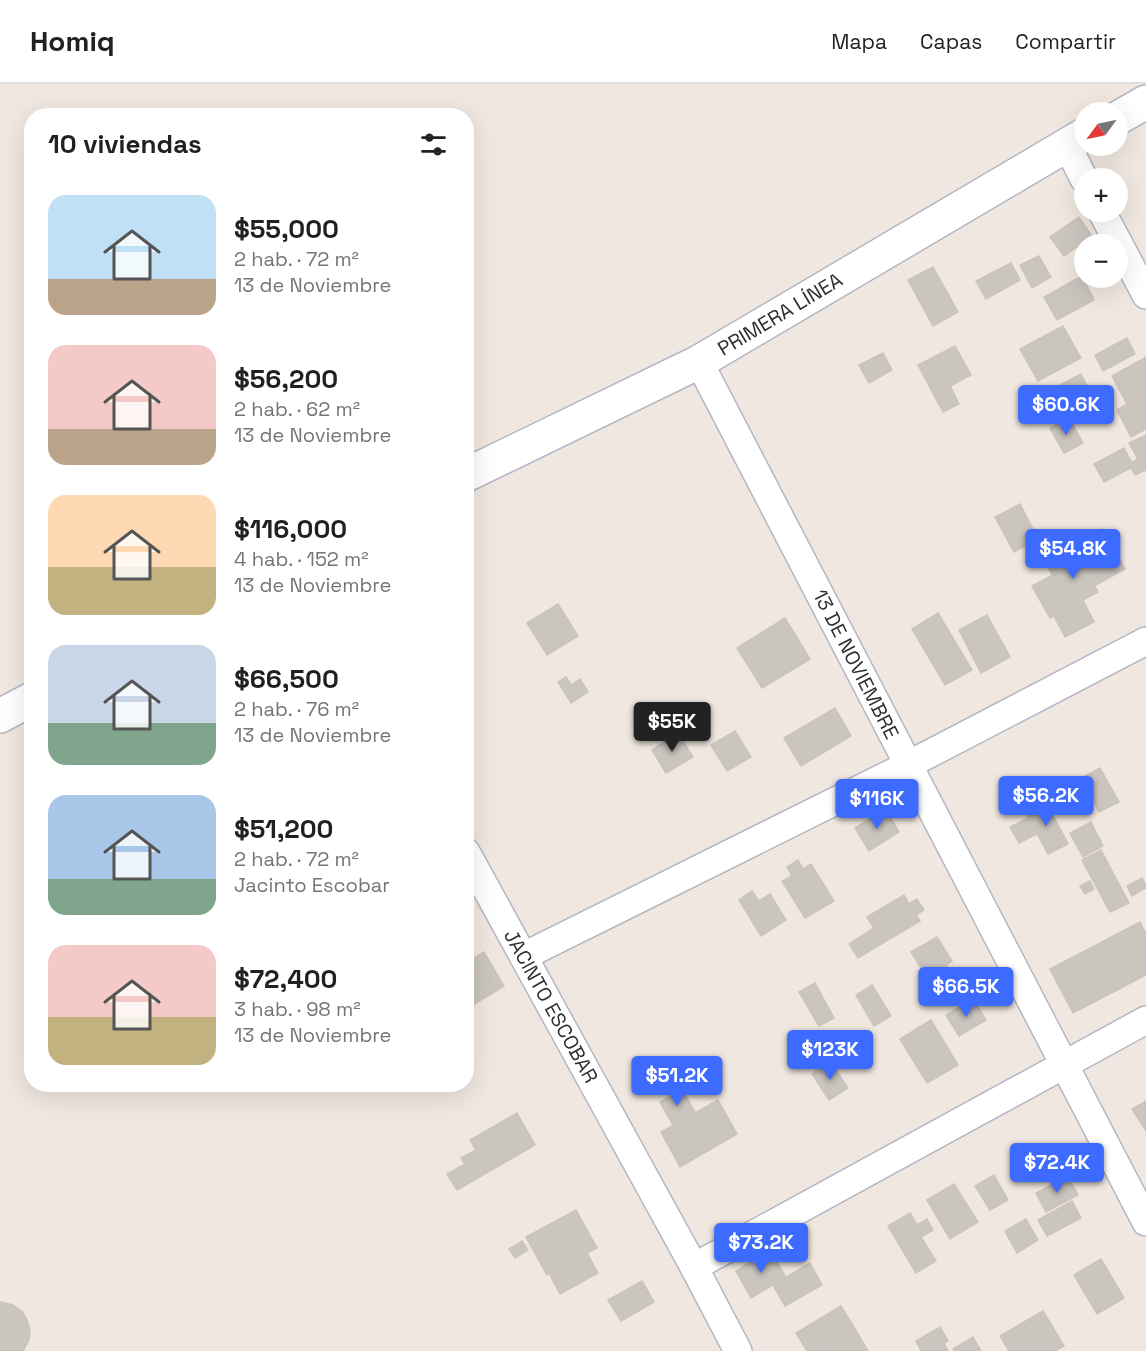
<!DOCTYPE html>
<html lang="es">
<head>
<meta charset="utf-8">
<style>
  body { margin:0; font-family:"Space Grotesk",sans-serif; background:#f6f6f6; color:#202124; height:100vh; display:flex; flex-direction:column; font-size:22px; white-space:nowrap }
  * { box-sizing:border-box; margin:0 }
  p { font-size:20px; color:#757577 }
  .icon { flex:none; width:33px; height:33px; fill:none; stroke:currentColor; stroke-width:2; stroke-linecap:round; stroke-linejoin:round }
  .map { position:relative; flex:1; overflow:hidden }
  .drawer { position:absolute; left:24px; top:24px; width:450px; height:984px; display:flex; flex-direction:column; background:#fff; border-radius:24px; box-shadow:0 6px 24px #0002 }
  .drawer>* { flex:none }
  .needle { width:39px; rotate:237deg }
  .controls { position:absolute; left:1074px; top:18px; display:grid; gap:12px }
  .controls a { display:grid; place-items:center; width:54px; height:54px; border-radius:50%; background:#fff; box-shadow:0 6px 24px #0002; font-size:30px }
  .price { position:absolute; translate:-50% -51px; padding:0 14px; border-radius:6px; background:#3d6aff; color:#fff; font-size:20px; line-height:39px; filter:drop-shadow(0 2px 3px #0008) }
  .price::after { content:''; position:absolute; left:50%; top:36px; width:18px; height:14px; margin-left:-9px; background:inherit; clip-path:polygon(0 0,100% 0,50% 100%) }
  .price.on { background:#222; color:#fff }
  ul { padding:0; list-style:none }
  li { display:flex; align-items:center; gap:18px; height:150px; padding:0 24px }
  li span { display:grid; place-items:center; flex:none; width:168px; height:120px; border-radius:18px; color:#555 }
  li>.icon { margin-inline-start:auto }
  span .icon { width:72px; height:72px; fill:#fffc; stroke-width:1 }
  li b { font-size:26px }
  h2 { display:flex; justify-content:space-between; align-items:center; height:72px; padding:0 24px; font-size:26px }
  header { display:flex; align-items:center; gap:36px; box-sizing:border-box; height:84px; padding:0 30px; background:#fff; border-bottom:2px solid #e0e0e0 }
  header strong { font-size:28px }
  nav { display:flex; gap:33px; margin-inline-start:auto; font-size:21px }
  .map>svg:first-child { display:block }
</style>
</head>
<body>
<header>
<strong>Homiq</strong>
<nav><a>Mapa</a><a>Capas</a><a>Compartir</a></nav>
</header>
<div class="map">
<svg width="1146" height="1267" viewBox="0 0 1146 1267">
  <rect width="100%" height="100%" fill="#f0e8e0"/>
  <g fill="#cbc5bf" stroke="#ccc4b9" stroke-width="1.5">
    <polygon points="1079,133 1092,152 1064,172 1050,153"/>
    <polygon points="1039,172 1051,193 1032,204 1020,181"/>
    <polygon points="1011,179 1020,196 986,215 976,197"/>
    <polygon points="933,183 958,228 933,242 908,196"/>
    <polygon points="1082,192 1094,216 1057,236 1044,213"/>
    <polygon points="1063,242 1081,274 1038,297 1020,265"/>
    <polygon points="1127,254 1135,270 1103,287 1095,271"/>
    <polygon points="955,262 971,291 934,311 918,281"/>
    <polygon points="883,269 892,286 869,299 859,281"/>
    <polygon points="1146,273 1146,309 1127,320 1112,292"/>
    <polygon points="1081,290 1091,310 1064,324 1054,304"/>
    <polygon points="950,302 959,320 943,328 934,311"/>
    <polygon points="1146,309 1146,345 1131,353 1117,326"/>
    <polygon points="1069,334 1083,359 1064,369 1050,344"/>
    <polygon points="1146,351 1146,386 1135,391 1129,380 1138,375 1129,359"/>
    <polygon points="1124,364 1132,379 1129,380 1131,384 1104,398 1094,380"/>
    <polygon points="1020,420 1038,455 1014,468 995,433"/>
    <polygon points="1103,445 1125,485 1094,502 1078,472 1084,468 1078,458"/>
    <polygon points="1076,468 1098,508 1070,523 1048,483"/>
    <polygon points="1053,491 1070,523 1050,534 1032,502"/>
    <polygon points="1083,516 1094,538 1065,553 1054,532"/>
    <polygon points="558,520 578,552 547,571 527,539"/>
    <polygon points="938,529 972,586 945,601 912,545"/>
    <polygon points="987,531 1010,573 981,589 959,546"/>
    <polygon points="785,534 810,575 762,604 737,564"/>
    <polygon points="566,593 571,601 580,595 588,608 571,619 558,598"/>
    <polygon points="835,624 851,652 801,682 784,654"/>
    <polygon points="735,647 751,673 727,687 711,661"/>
    <polygon points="678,649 693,673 666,689 652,666"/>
    <polygon points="1100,684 1119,718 1099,728 1081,694"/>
    <polygon points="1045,716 1068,760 1048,770 1025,727"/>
    <polygon points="885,725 899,748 869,767 855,744"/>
    <polygon points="1028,734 1037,750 1019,759 1010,743"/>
    <polygon points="1091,738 1103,762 1083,773 1070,749"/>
    <polygon points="1101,766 1129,819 1110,828 1082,776"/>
    <polygon points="798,776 803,785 811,780 834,817 805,834 782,797 792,792 787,783"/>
    <polygon points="1142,794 1146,801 1146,804 1132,812 1127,802"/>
    <polygon points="1090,797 1094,805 1085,810 1080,802"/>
    <polygon points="752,807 759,817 770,810 786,836 761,852 739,816"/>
    <polygon points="904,811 909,820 917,815 924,826 916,831 920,837 883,859 867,833"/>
    <polygon points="1140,838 1146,850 1146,891 1073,929 1050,885"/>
    <polygon points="874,844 883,859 858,874 849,860"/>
    <polygon points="937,853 952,877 946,881 957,899 938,912 911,868"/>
    <polygon points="484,868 504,902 496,907 483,884 466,894 466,879"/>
    <polygon points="483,884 496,907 466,925 466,894"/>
    <polygon points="815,899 834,934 819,942 799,908"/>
    <polygon points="872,901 891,932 874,942 856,911"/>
    <polygon points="973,915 986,936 959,952 946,931"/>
    <polygon points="931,936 958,981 927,999 900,955"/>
    <polygon points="830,977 848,1004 829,1016 812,990"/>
    <polygon points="682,1006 695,1028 673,1041 660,1018"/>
    <polygon points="718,1016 737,1050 680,1083 661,1048"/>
    <polygon points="1146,1017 1146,1047 1132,1025"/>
    <polygon points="517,1029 535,1061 457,1106 447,1090 465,1080 461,1074 476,1066 470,1056"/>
    <polygon points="994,1091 1008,1116 990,1126 975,1102"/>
    <polygon points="1068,1092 1078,1111 1046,1128 1036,1109"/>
    <polygon points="954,1100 978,1138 950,1155 927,1116"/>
    <polygon points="1072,1117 1081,1134 1047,1152 1038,1136"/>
    <polygon points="576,1126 597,1164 587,1169 598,1189 560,1210 549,1189 547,1191 526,1153"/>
    <polygon points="910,1129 917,1141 927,1135 933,1146 921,1153 936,1177 916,1189 888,1142"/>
    <polygon points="1026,1135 1038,1156 1017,1169 1005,1147"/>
    <polygon points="522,1157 528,1166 515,1174 509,1165"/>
    <polygon points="770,1166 786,1193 751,1214 736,1187"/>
    <polygon points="1101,1175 1124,1214 1097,1230 1074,1191"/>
    <polygon points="810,1179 822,1201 785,1222 773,1201"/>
    <polygon points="642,1197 654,1218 621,1237 608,1216"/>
    <polygon points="0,1218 13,1221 22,1227 27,1236 30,1246 29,1256 23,1267 0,1267"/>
    <polygon points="841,1222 861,1255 840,1267 807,1267 796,1249"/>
    <polygon points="1043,1227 1064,1262 1055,1267 1045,1267 1044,1266 1042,1267 1009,1267 1000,1252"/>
    <polygon points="940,1243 948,1257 944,1259 948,1267 921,1267 916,1257"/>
    <polygon points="973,1253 981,1267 954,1267 953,1265"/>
    <polygon points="861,1255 868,1267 841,1267 841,1266"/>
  </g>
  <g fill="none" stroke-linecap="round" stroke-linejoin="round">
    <g stroke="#b4b7c2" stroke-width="30">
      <g id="minor">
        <polyline points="1067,61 1084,95"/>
        <polyline points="1102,128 1146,211"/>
        <polyline points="699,278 1146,1138"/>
        <polyline points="466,768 694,1183 738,1267"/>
        <polyline points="524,872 908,681 1146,557"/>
        <polyline points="694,1183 1146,936"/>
      </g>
    </g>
    <g stroke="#b4b7c2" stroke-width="36">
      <g id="tertiary">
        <polyline points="1118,34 1146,18"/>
        <polyline points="466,391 699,278 1084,51"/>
        <polyline points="0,632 32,615"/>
      </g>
    </g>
    <use href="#minor" stroke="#fff" stroke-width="27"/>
    <use href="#tertiary" stroke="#fff" stroke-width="33"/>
  </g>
  <g text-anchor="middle" stroke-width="6" stroke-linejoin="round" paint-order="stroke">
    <g font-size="20" fill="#2e2e2e" stroke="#fff">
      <text transform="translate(780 230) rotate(-31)" y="7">PRIMERA LÍNEA</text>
      <text transform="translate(856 580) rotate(63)" y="7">13 DE NOVIEMBRE</text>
      <text transform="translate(551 922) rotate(61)" y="7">JACINTO ESCOBAR</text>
    </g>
  </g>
</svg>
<div class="controls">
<a><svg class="needle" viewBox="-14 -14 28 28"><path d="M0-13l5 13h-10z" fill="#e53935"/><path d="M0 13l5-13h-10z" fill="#757577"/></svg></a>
<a>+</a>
<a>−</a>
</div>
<b class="price" style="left:1066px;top:352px">$60.6K</b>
<b class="price" style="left:1073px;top:496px">$54.8K</b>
<b class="price on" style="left:672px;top:669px">$55K</b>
<b class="price" style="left:1046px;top:743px">$56.2K</b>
<b class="price" style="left:877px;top:746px">$116K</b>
<b class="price" style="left:966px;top:934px">$66.5K</b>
<b class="price" style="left:830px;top:997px">$123K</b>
<b class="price" style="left:677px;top:1023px">$51.2K</b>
<b class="price" style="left:1057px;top:1110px">$72.4K</b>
<b class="price" style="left:761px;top:1190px">$73.2K</b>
<section class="drawer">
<h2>10 viviendas<svg class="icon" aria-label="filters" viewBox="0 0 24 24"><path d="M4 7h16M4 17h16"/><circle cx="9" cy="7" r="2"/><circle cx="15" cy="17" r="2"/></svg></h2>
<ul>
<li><span style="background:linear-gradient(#bfe0f5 70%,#b9a48a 0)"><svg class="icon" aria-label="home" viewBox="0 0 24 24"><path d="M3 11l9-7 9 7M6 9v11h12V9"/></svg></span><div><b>$55,000</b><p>2 hab. · 72 m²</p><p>13 de Noviembre</p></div></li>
<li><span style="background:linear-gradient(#f6c9c9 70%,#b9a48a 0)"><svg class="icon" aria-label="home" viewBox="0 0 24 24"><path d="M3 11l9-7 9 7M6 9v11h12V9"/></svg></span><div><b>$56,200</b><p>2 hab. · 62 m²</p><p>13 de Noviembre</p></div></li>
<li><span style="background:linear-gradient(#ffd9b3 60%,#c2b280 0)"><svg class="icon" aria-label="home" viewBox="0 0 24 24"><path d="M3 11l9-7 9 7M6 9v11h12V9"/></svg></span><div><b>$116,000</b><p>4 hab. · 152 m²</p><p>13 de Noviembre</p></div></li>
<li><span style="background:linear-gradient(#c9d6e8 65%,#7fa58c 0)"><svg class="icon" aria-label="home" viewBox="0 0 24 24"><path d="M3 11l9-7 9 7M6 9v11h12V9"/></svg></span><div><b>$66,500</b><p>2 hab. · 76 m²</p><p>13 de Noviembre</p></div></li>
<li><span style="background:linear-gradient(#a9c7e8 70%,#7fa58c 0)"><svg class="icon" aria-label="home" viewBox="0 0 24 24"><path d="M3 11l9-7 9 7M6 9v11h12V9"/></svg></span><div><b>$51,200</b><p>2 hab. · 72 m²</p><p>Jacinto Escobar</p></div></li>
<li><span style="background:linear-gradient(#f6c9c9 60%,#c2b280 0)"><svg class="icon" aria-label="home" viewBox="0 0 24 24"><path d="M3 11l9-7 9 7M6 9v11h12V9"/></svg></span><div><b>$72,400</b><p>3 hab. · 98 m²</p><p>13 de Noviembre</p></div></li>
</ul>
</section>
</div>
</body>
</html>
